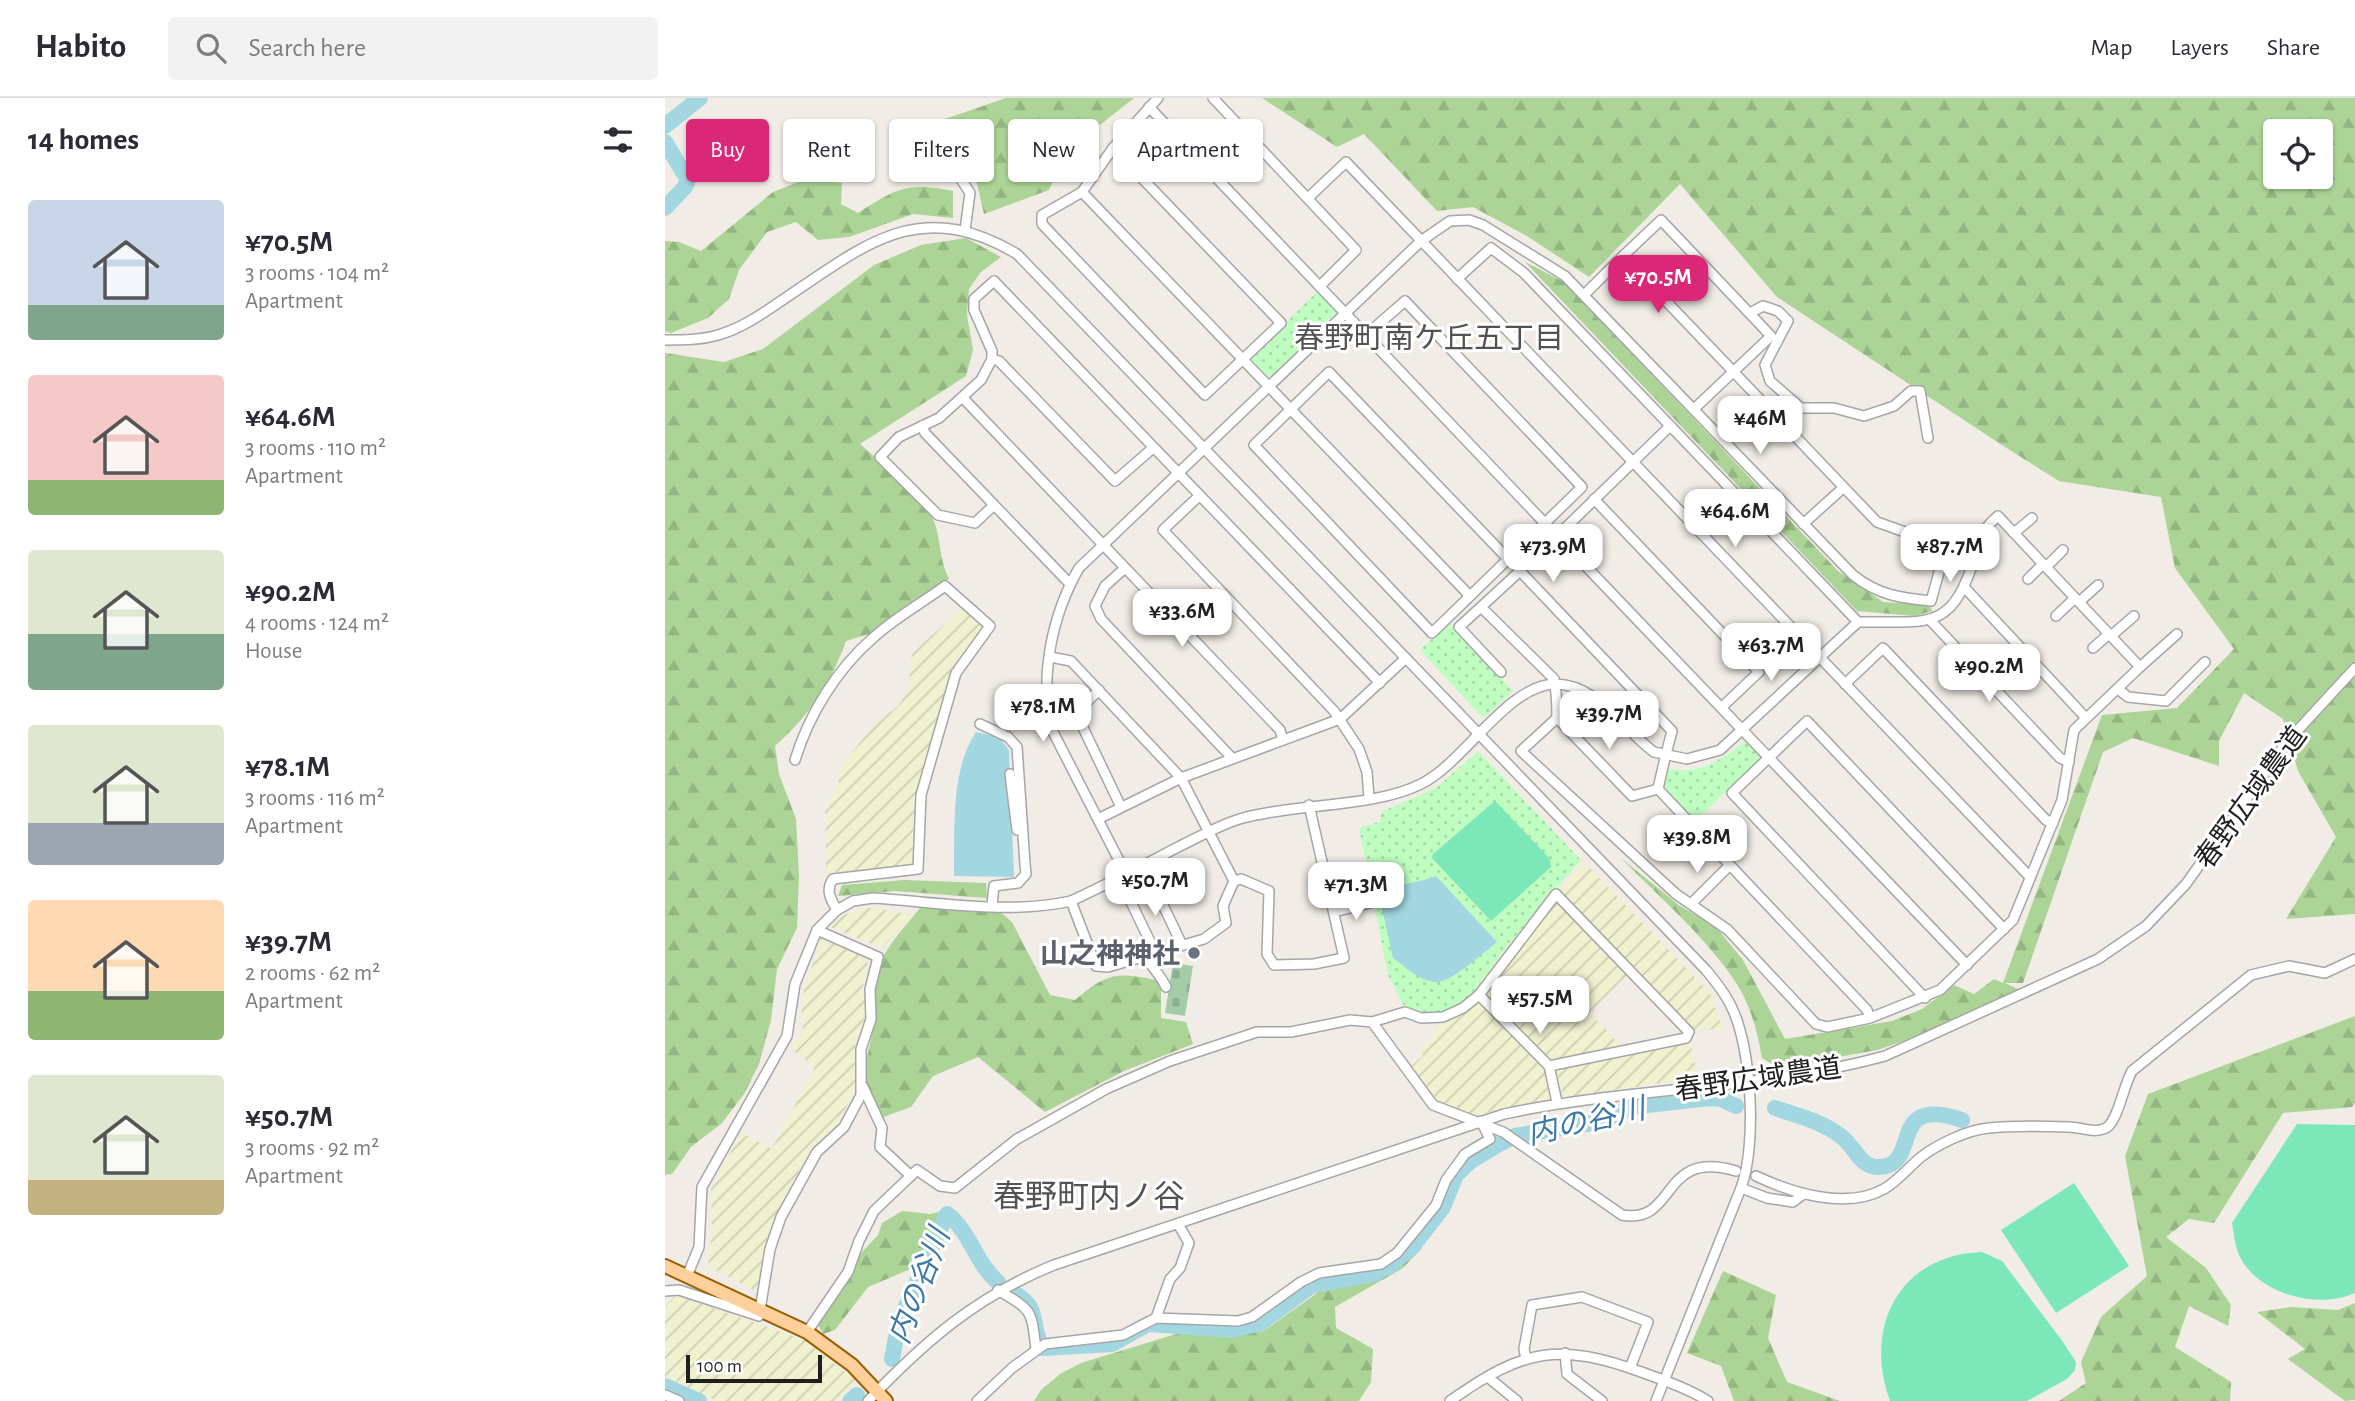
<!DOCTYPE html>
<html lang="en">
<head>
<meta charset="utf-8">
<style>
  body { margin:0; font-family:"Alegreya Sans","Noto Sans JP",sans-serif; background:#f2f2f3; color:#2b2b33; height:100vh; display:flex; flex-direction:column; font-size:26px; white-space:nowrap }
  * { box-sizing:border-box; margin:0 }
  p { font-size:23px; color:#7c7c81 }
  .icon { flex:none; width:38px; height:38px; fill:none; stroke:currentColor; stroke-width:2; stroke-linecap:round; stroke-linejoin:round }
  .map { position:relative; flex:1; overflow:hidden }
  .panel { display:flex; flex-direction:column; background:#fff; width:665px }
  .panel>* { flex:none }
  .hud { position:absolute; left:21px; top:21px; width:665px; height:63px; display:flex; gap:14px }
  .controls { position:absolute; left:1598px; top:21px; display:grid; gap:14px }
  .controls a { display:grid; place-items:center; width:70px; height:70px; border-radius:7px; background:#fff; box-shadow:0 2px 5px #0004; font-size:35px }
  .scale { position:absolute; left:21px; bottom:18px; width:136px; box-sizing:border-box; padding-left:7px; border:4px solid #1f1f1f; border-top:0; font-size:19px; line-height:24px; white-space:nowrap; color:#1f1f1f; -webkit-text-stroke:5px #fff; paint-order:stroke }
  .price { position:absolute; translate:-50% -60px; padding:0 16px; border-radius:14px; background:#fff; color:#222; font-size:23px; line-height:46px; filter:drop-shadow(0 2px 4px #0008) }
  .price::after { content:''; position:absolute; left:50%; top:42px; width:21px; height:16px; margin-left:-10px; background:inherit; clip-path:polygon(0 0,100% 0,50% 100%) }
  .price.active { background:#db2777; color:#fff }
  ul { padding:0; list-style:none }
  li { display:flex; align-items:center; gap:21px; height:175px; padding:0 28px }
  li span { display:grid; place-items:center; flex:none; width:196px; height:140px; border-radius:7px; color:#555 }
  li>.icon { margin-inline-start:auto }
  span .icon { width:84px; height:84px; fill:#fffc; stroke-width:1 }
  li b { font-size:30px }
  h2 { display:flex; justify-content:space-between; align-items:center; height:84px; padding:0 28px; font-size:30px }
  .chip { padding:0 24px; border-radius:7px; background:#fff; box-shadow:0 2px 5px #0004; font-size:24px; line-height:63px }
  .chip.active { background:#db2777; color:#fff }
  header { display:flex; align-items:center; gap:42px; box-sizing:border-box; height:98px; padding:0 35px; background:#fff; border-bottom:2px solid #e1e1e2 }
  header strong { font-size:33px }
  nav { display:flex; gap:38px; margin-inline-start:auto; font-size:24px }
  .search { width:490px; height:63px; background:#f2f2f3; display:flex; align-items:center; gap:18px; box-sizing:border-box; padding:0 24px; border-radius:7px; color:#7c7c81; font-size:26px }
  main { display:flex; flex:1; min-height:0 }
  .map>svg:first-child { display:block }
</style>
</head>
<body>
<header>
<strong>Habito</strong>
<div class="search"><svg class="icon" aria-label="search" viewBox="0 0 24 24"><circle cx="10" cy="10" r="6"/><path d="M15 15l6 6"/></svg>Search here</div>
<nav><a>Map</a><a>Layers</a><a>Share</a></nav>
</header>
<main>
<section class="panel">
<h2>14 homes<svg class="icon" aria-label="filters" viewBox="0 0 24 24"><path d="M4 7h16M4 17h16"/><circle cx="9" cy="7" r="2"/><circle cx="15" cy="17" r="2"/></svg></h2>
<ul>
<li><span style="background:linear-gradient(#c9d6e8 75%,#7fa58c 0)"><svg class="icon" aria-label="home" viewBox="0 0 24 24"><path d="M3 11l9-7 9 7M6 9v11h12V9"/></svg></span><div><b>¥70.5M</b><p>3 rooms · 104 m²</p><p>Apartment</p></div></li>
<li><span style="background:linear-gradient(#f6c9c9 75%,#8fb573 0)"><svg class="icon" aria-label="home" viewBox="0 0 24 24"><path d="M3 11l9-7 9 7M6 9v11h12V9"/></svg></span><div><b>¥64.6M</b><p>3 rooms · 110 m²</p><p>Apartment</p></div></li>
<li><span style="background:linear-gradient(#dfe7d0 60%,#7fa58c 0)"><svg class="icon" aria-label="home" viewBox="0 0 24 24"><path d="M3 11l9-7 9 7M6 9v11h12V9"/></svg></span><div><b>¥90.2M</b><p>4 rooms · 124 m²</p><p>House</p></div></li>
<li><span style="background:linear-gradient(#dfe7d0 70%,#9aa5b1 0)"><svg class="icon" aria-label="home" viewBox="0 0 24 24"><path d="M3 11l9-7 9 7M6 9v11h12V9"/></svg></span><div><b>¥78.1M</b><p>3 rooms · 116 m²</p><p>Apartment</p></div></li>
<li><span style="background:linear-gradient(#ffd9b3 65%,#8fb573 0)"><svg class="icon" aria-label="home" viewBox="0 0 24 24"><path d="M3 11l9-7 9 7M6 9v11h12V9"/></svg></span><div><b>¥39.7M</b><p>2 rooms · 62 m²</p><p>Apartment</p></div></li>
<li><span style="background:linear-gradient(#dfe7d0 75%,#c2b280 0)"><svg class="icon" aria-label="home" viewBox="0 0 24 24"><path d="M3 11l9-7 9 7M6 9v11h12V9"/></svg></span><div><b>¥50.7M</b><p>3 rooms · 92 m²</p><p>Apartment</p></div></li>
</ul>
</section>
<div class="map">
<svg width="1690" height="1303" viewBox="0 0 1690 1303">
  <defs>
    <pattern id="farmland-furrows" width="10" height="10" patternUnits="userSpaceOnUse" patternTransform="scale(1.75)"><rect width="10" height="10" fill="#f0f1cf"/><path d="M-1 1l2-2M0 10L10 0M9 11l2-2" fill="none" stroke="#cdceb1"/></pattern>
    <pattern id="forest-firs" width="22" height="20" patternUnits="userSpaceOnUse" patternTransform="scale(1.75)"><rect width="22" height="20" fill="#abd496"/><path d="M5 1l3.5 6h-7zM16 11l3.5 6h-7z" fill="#93b681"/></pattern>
    <pattern id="cemetery-stones" width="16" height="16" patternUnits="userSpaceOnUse" patternTransform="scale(1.75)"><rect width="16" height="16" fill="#a4cca8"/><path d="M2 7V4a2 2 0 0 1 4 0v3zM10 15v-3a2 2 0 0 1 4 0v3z" fill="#8daf90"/></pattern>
    <pattern id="park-dots" width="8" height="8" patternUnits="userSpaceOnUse" patternTransform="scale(1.75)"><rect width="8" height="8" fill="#bffec0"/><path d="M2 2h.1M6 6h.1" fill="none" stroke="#a4d9a5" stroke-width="1.8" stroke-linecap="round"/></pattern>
  </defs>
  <rect width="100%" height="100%" fill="#f1ece5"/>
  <g fill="url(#farmland-furrows)">
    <polygon points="297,511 318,529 286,571 251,697 247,767 237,771 161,775 160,707 173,690 176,668 210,626 233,608 243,593 247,555"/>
    <polygon points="919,764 1045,895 1058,931 1027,932 895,792"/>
    <polygon points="891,801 963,876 925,915 956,948 884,963 819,896"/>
    <polygon points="201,809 248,817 217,850 163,828 178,817"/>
    <polygon points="156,841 203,861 197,893 202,913 190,944 190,991 172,1028 148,1045 103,1134 94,1195 43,1168 47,1134 46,1091 76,1035 107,1051 150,969 126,951 138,931 136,902"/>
    <polygon points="814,902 879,969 885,1000 803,1019 769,1003 745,969 758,958 756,948 766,945 772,925 796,918"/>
    <polygon points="1024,941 1033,979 898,1000 891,968"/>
    <polygon points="11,1197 139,1242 192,1283 171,1303 52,1303 0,1278 0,1208"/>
  </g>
  <g fill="url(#forest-firs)" fill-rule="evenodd">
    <polygon points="341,0 469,0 402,53 384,92 319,116 309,73 245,33"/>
    <path d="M597,0H1690V816L1621,821L1671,739L1633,673L1618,621L1579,595L1554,643V668L1468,640L1438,654L1358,885H1340L1353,891L1268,933L1212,952L1113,970L1097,960C1093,937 1087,913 1076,893C1050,847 993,798 956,760L1015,808L1050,828L1078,862L1120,941L1227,923L1257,911L1289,887L1309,896L1329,881L1338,885L1437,617L1512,610L1569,551L1510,470L1496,399L1394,383L1340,349L1112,199L1015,86L924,179L862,138L808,109L772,113L699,36L672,49ZM1610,33H1656V79H1610Z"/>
    <path d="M141,81L177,85L176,106L193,115C232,90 242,84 288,93V120L248,116L184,139L153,142L131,124L102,134L74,172L64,201L43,220L6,235L0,233V143L14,144L36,153L108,94Z"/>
    <path d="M301,140L336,159L316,174L304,191L302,217L308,252L301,278L195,346C217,366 262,399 271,429C276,447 275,464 284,481L204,536L181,543C164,589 146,615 110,648L114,676L131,721L134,778L132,830L112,871L106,922L94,966L79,996L57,1025L26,1049L7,1076L0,1077V255L59,264L98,251L209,167L256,147Z"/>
    <polygon points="860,164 899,184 1173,473 1218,504 1265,507 1267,513 1250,518 1192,513"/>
    <polygon points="240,782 321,785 322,800 230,793 173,798 177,787"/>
    <path d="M269,808L333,812L347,824L385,897L410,902C444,873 453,874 496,883V920L521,924L528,946L459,973L380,1014L313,959L268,978L246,1009L213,1021C189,971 205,965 210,916C212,902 207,886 212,873C220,849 239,830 255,810Z"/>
    <polygon points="1690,918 1690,1005 1687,1009 1618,1015 1549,1125 1524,1121 1501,1139 1541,1170 1566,1207 1563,1228 1524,1208 1510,1249 1566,1284 1565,1303 1394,1303 1421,1285 1416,1264 1436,1219 1482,1178 1460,1058 1483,996"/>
    <polygon points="282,1112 255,1167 203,1189 170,1232 158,1236 152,1225 159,1209 177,1194 185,1174 197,1154 213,1137 217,1125 237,1113 265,1116"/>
    <polygon points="744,1142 757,1150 738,1170 670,1209 671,1230 708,1251 706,1284 694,1303 369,1303 376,1292 395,1276 416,1265 511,1236 534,1230 568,1237 599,1233 666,1185 710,1165"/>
    <polygon points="1058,1173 1111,1197 1103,1240 1122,1284 1175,1303 1069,1303 1056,1268 1022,1255"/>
    <polygon points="1690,1205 1690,1302 1680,1303 1623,1261 1640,1251 1592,1214 1626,1209 1673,1212"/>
  </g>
  <polygon fill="url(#cemetery-stones)" points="508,865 528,868 520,918 500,915"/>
  <g fill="url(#park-dots)">
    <polygon points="653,193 673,213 604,280 585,260"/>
    <polygon points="785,525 848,593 820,619 815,617 755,552"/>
    <path d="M1079,644L1085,646L1094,656L1093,663L1028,725L997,691L1002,671C1036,676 1053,664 1079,644Z"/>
    <polygon points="813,653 916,762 843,847 800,905 771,916 758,915 746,914 737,905 723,877 694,730 716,723 716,714 771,690"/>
  </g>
  <g fill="#7ce7b8">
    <polygon points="830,703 885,761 886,769 826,823 767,760 768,756"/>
    <path d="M1632,1026L1690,1027V1195C1653,1212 1592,1196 1574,1157C1570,1148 1569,1135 1567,1125Z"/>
    <polygon points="1409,1085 1464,1168 1391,1215 1336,1132"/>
    <path d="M1317,1154L1337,1163L1398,1244L1411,1264L1410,1272L1402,1281L1362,1303H1225C1198,1229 1234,1157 1317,1154Z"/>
  </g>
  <g fill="#a2d7e2">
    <path d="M311,634L334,639L344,652L349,779L289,778C290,733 285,673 311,634Z"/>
    <path d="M771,778L832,844C819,854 787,884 772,884C757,885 739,868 728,860L716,806C723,784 752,786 771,778Z"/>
  </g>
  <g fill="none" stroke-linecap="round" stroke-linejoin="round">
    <g stroke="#a2d7e2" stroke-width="16">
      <polyline points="0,28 35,0"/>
      <polyline points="0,44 23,82 20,89 0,110"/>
      <path d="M1110,1010C1133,1018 1158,1023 1178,1040C1191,1051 1195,1069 1214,1069C1258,1068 1220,996 1297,1022"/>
      <path d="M342,1191C381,1211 361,1222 378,1250L447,1246L483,1226L567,1232L596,1225L646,1188L709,1176L727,1166L747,1149L778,1109L791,1077L806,1063L836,1045L850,1038L939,1023L965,1009L1044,1000L1056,1001L1071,1008"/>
      <path d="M227,1261L234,1224L282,1116C306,1134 310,1165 333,1184"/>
      <polyline points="0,1288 34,1303"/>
      <polyline points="185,1303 192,1297"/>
    </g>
    <g stroke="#a6a6a6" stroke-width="12">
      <g id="minor">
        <polyline points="493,0 448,50 417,94 805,498"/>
        <polyline points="548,0 691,152 655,188"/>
        <polyline points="484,9 892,438"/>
        <polyline points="257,75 294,78 305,95 300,132"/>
        <polyline points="417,94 377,117 377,126 540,297 616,225 448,50"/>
        <polyline points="643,100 681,64 1365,779"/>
        <polyline points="958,158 996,122 1106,238 1029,311"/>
        <polyline points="792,181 826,150 859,175 1193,524"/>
        <polyline points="919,197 958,158 1212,424 1310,459"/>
        <polyline points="1085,215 1098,208 1113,213 1123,223 1100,267 1105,283 1136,310 1169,310 1199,318 1229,308 1246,293 1255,293 1263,340"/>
        <polyline points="701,237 740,203 917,389 767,535 589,347 664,274 843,461"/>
        <path d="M0,242C18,242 36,242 53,237C78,230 98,215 119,201C201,146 254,98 352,156L1041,872C1051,884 1060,895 1066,908C1087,949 1092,1047 1076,1090L991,1303"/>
        <polyline points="327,261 334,263 450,383 488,350"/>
        <polyline points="298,300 615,632 618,642"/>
        <polyline points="257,328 260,335 405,486"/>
        <polyline points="1005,328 892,438 1302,867"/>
        <polyline points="534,398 498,432 669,613 694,651 702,674 704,700"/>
        <polyline points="929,401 1094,574 1057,609"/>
        <polyline points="329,407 310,425 273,417 215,359 234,339 274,320 316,282 327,261 327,253 309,212 309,201 329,183 715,585"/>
        <polyline points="1138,426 1178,390"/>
        <polyline points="1349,435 1367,420"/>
        <polyline points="1381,469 1398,452"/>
        <polyline points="460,470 440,488 430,508 436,521 567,660"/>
        <polyline points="1363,481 1378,466"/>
        <polyline points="1300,490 1421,620"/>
        <polyline points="1414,504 1433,487"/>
        <polyline points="816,509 794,529 836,574"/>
        <polyline points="1391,518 1410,500"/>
        <polyline points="1264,521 1395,660 1404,664"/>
        <polyline points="1446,538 1469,518"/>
        <polyline points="1428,550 1444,536"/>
        <polyline points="385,559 406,563 516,680 569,783"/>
        <polyline points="1475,569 1512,536"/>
        <polyline points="1180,586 1218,550 1381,722 1388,725"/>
        <polyline points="1453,591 1463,599 1501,603 1540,564"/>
        <polyline points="434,592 411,615 456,709"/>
        <polyline points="892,620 967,698 993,691"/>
        <polyline points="315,626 343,639 352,649 360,766 361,776 353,785 329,788 327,807"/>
        <path d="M130,662C144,616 172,571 209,539C230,520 257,505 280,488L325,528L291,575L256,697L253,771L168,781C160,792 166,802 172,812"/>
        <polyline points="345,676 352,732"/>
        <polyline points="433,721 516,680 675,621 741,560"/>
        <polyline points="479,767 517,847"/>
        <path d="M461,776L387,632C374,579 387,517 414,470L756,143L785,123L804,122L818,127L900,178L1188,477C1213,497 1235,500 1266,503L1281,449"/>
        <polyline points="569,783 576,781 604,793 602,856 609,867 649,866 679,860 644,707"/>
        <polyline points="464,800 490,854"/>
        <polyline points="406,803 431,868 443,869 539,841 561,825 558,808 569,783"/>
        <polyline points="1026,806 1064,768"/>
        <polyline points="669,814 705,805"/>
        <path d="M480,857C486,869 495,876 501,889"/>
        <polyline points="814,897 884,968 892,1004"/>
        <polyline points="1260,900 1067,695 1142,623 1339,831"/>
        <polyline points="707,924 740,914 756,920 778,919 798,910 814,897 891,796 1024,934 1021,940 884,968"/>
        <polyline points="198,989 217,1030 215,1049 246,1078"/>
        <path d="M1091,1078C1127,1095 1181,1112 1219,1091C1233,1083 1244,1069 1256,1059C1273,1046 1302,1032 1324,1030C1349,1027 1379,1028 1404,1029C1416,1029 1429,1036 1441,1030C1453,1023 1459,986 1467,973L1586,877L1624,868L1660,875L1690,861"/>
        <polyline points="1076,1090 1102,1100 1128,1104 1137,1097"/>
        <path d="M22,1178L34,1149L37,1089L122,938L130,886L152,832L172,812L188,803L208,800C272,804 343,817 406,803C443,786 479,767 515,748C536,738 556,726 578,720C632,705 708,710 756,686C799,665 842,587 890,586C933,586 958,632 989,654L1022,661L1055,652L1193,524C1264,523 1286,535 1310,459C1316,440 1318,430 1333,418L1475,569L1409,632L1397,702L1348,822L1275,892L1205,920L1202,912L993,691C997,672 1002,652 1007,633L855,473L816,509L889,581C892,595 892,606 892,620L856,653L1011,796L1063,832L1151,926L1162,929L1205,920"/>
        <path d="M333,1192C368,1213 366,1211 371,1251"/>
        <polyline points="0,1193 14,1192 94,1218 105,1151 116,1119 152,1054 179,1029 196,997 196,951 206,921 205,891 213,859 152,832"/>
        <polyline points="491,1220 505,1181 515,1170 524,1145 513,1126"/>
        <path d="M142,1234L183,1174L194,1143L209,1113L252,1072L275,1088L290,1090L352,1041L441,991L505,963L592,934H626L685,922L707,924L768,1007L838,1034L957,1117C1013,1127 994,1050 1071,1073"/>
        <polyline points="900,1255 902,1276 937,1303"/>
        <polyline points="861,1261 859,1251 867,1207 917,1199 983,1224 965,1270"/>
        <polyline points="824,1280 852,1303"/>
        <polyline points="0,1297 14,1303"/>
        <path d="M203,1303C260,1243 312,1198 389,1167L839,1016C965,989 1096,992 1220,958L1433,861L1481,828L1521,786L1621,645L1690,570"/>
        <polyline points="312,1303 347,1270 380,1246 458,1237 491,1220 573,1223 587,1219 636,1184 654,1175 716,1166 732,1155 771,1107 781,1082 800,1056 825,1041 816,1023"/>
        <path d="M785,1303C859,1250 895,1244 979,1275C1001,1283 1024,1291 1043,1303"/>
      </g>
    </g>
    <g stroke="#9b5f00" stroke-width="16">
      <polyline id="major" points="0,1168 142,1234 187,1267 221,1303"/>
    </g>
    <use href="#minor" stroke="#fff" stroke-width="9"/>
    <use href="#major" stroke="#ffcf9c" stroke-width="12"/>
  </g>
  <circle fill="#6b7280" stroke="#fff" stroke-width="2.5" cx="529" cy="855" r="7"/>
  <g text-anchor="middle" stroke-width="6" stroke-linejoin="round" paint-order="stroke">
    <g font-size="28" fill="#1f1f1f" stroke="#fff">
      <text transform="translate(1585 699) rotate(-54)" y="10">春野広域農道</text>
      <text transform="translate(1093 980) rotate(-8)" y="10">春野広域農道</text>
    </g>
    <g font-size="28" font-weight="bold" fill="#5b616d" stroke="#fff" text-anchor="end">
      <text x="515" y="865">山之神神社</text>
    </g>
    <g font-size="30" fill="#525252" stroke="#fff">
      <text x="764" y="250">春野町南ケ丘五丁目</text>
    </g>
    <g font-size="30" font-style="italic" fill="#3e78a7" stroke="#fff">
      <text transform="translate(921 1023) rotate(-13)" y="10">内の谷川</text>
      <text transform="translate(254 1188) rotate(-69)" y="10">内の谷川</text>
    </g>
    <g font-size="32" fill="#525252" stroke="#fff">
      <text x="424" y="1109">春野町内ノ谷</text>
    </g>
  </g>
</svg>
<div class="controls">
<a><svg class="icon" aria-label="locate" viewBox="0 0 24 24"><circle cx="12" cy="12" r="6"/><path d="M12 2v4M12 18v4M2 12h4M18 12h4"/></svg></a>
</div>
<div class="scale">100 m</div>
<b class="price active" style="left:993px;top:217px">¥70.5M</b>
<b class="price" style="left:1095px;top:358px">¥46M</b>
<b class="price" style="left:1070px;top:451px">¥64.6M</b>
<b class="price" style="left:888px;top:486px">¥73.9M</b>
<b class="price" style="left:1285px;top:486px">¥87.7M</b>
<b class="price" style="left:517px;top:551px">¥33.6M</b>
<b class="price" style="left:1106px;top:585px">¥63.7M</b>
<b class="price" style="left:1324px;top:606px">¥90.2M</b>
<b class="price" style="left:378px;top:646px">¥78.1M</b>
<b class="price" style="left:944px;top:653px">¥39.7M</b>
<b class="price" style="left:1032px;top:777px">¥39.8M</b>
<b class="price" style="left:490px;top:820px">¥50.7M</b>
<b class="price" style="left:691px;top:824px">¥71.3M</b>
<b class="price" style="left:875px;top:938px">¥57.5M</b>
<div class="hud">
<a class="chip active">Buy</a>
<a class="chip">Rent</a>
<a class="chip">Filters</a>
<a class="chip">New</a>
<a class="chip">Apartment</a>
</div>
</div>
</main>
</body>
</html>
